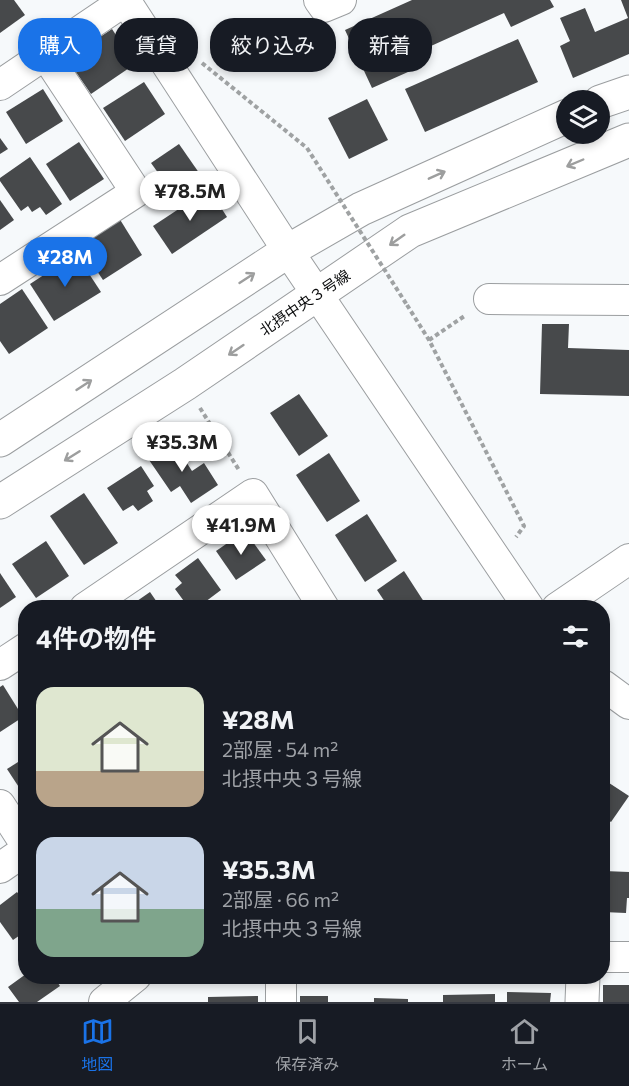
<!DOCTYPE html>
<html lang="ja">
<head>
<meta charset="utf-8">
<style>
  body { margin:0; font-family:Commissioner,"Noto Sans JP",sans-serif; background:#242831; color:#f1f3f6; height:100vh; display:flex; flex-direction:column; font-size:22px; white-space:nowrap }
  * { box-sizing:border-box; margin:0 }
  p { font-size:20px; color:#9ea1a6 }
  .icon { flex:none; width:33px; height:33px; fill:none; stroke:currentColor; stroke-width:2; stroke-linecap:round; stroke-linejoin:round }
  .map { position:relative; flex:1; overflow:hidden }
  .sheet { position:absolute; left:18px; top:600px; width:592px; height:384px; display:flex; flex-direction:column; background:#171b24; border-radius:24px; box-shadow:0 3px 9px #0003 }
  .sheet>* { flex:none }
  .guide { position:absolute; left:18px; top:18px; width:594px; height:54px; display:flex; gap:12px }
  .fabs { position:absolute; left:556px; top:90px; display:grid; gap:12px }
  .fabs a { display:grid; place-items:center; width:54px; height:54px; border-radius:50%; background:#171b24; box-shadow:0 3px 9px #0003; font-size:30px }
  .price { position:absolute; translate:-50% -51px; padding:0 14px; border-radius:21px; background:#fff; color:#222; font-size:20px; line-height:39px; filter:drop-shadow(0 2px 3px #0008) }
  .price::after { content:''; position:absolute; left:50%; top:36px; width:18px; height:14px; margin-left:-9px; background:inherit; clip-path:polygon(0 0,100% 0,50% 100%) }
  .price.selected { background:#1a73e8; color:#fff }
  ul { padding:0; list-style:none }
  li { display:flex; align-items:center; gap:18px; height:150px; padding:0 18px }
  li span { display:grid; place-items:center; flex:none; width:168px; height:120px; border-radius:18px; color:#555 }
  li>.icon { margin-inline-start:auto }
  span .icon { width:72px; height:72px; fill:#fffc; stroke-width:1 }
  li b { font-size:26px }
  h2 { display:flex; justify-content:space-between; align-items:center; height:72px; padding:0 18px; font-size:26px }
  .chip { padding:0 21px; border-radius:24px; background:#171b24; box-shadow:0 3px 9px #0003; font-size:21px; line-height:54px }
  .chip.selected { background:#1a73e8; color:#fff }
  .tab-bar { display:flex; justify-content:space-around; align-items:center; height:84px; border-top:2px solid #363941; background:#171b24; font-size:16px; color:#9ea1a6 }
  .tab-bar a { display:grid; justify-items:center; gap:3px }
  .tab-bar .selected { color:#1a73e8 }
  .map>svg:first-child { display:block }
</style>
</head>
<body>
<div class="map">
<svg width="629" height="1002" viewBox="0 0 629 1002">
  <rect width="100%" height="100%" fill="#f6f9fb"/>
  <g fill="#47494b">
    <polygon points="0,0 14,0 25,15 0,33"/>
    <polygon points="412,0 550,0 554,7 511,27 504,13 411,55 417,68 372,88 345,30"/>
    <polygon points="621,0 629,0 629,54 573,78 560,46 570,41 560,18 585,8 595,32 628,18"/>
    <polygon points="112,29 135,64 91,94 67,59"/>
    <polygon points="518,39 538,82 425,132 405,89"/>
    <polygon points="144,82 165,114 125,141 103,108"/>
    <polygon points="43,89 63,121 26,144 6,112"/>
    <polygon points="367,99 388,140 349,159 328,118"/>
    <polygon points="0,138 8,149 0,154"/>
    <polygon points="79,142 104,179 70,201 46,164"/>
    <polygon points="179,144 204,180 177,199 151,163"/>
    <polygon points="30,157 62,204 46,215 40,207 32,212 28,206 21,211 0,181 0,178"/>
    <polygon points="209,189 227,217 172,254 153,226"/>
    <polygon points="0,200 14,220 0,230"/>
    <polygon points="119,218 142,255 103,280 79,244"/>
    <polygon points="76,254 101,292 54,321 30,284"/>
    <polygon points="22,289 48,328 9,354 0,341 0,304"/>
    <polygon points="542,324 569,324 568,348 629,350 629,396 540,394"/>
    <polygon points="299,394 328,436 299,456 270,413"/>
    <polygon points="172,440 192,471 204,463 218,485 191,503 180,486 171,492 147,457"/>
    <polygon points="329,453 360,501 327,522 296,475"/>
    <polygon points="141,466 154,486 147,491 153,501 138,511 133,505 123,511 107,488"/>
    <polygon points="84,493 118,543 84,565 50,516"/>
    <polygon points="367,514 397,561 365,582 335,535"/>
    <polygon points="245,531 266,560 236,580 216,551"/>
    <polygon points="46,541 69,576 36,598 12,564"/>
    <polygon points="198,558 221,590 197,608 189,608 175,589 182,583 175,575"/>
    <polygon points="404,571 428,608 389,608 377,590"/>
    <polygon points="0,573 16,597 0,608"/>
    <polygon points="150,592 161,608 127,608"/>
    <polygon points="3,685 23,717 0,732 0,687"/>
    <polygon points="26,757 26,798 7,769"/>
    <polygon points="603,779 629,796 611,822 603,817"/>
    <polygon points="604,871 629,872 629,898 627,898 626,913 603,912"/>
    <polygon points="17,892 26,903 26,931 13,940 0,922 0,905"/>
    <polygon points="26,974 26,976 53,976 60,986 37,1002 19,1002 8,987"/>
    <rect x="603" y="985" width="26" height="17"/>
    <polygon points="507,992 551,993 550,1002 507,1002"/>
    <polygon points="495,994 495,1002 443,1002 443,995"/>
    <polygon points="258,996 258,1002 208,1002 208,997"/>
    <rect x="300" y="996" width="28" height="6"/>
    <polygon points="374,998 408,999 408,1002 374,1002"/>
  </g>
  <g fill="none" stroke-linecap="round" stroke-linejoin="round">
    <g stroke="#9b9ea0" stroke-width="32">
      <g id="street">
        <polyline points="125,0 288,251 529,608"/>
        <polyline points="319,0 324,7 341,0"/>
        <polyline points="0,85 126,0"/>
        <polyline points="0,280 136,192 45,54"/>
        <polyline points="489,299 629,300"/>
        <polyline points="85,608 253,494 324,608"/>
        <polyline points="557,608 629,559"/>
        <polyline points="0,665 26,648"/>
        <polyline points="603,685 629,704"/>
        <polyline points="0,805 26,845"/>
        <polyline points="0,868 26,850"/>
        <polyline points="603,957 629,957"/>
        <polyline points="104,1002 136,976"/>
        <polyline points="281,1002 281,976"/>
      </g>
    </g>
    <g stroke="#9b9ea0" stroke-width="35">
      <g id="secondary">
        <polyline points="600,102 629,92"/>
        <polyline points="0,440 288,251 361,209 567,116"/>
        <polyline points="0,502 185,384 410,231 629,140"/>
        <polyline points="582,1002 583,976"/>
      </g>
    </g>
    <g stroke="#9fa2a3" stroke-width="4" stroke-dasharray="4.5 3" stroke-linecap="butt">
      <polyline points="202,63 307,148"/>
      <polyline points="407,305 429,340 524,526 516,537"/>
      <polyline points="429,340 466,315"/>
      <polyline points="200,408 239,470"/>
    </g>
    <use href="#street" stroke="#fff" stroke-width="30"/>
    <use href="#secondary" stroke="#fff" stroke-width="33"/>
    <polyline stroke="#9fa2a3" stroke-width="4" stroke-dasharray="4.5 3" stroke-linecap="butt" points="307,148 407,305"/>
  </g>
  <defs><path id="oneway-shaft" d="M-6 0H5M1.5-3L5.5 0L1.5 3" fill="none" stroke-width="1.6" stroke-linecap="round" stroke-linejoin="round" transform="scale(1.5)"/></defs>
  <g stroke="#9d9e9e">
    <use href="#oneway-shaft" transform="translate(575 163) rotate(157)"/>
    <use href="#oneway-shaft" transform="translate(437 175) rotate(-24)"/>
    <use href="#oneway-shaft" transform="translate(397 240) rotate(145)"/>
    <use href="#oneway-shaft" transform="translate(247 278) rotate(-33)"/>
    <use href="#oneway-shaft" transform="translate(236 350) rotate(146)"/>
    <use href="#oneway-shaft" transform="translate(84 385) rotate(-33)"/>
    <use href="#oneway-shaft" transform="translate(72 456) rotate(148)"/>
  </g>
  <g text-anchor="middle" stroke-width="6" stroke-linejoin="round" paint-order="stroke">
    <g font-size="15" fill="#0b0c0d" stroke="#fff">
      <text transform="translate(305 303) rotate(-34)" y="5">北摂中央３号線</text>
    </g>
  </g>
</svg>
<div class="fabs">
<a><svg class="icon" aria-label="layers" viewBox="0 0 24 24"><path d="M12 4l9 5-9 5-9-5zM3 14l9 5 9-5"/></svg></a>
</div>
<b class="price" style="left:190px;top:222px">¥78.5M</b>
<b class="price selected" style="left:65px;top:288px">¥28M</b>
<b class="price" style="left:182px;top:473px">¥35.3M</b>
<b class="price" style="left:241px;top:556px">¥41.9M</b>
<div class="guide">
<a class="chip selected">購入</a>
<a class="chip">賃貸</a>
<a class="chip">絞り込み</a>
<a class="chip">新着</a>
</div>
<section class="sheet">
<h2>4件の物件<svg class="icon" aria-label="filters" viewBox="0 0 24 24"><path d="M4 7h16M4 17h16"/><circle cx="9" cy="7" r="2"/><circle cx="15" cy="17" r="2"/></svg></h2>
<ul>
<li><span style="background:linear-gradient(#dfe7d0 70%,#b9a48a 0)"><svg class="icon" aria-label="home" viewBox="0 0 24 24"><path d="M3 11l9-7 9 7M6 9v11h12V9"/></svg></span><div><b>¥28M</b><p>2部屋 · 54 m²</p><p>北摂中央３号線</p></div></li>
<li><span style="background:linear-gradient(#c9d6e8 60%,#7fa58c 0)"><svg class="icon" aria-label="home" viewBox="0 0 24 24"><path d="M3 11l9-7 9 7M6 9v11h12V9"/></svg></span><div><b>¥35.3M</b><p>2部屋 · 66 m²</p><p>北摂中央３号線</p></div></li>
</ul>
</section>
</div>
<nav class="tab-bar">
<a class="selected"><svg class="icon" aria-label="map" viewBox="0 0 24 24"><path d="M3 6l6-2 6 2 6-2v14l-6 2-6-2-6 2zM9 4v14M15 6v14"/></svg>地図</a>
<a><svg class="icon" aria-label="saved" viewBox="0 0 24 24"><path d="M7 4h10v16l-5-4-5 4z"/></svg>保存済み</a>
<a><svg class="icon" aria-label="home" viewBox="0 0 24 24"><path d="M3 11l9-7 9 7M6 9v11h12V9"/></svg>ホーム</a>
</nav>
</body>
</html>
